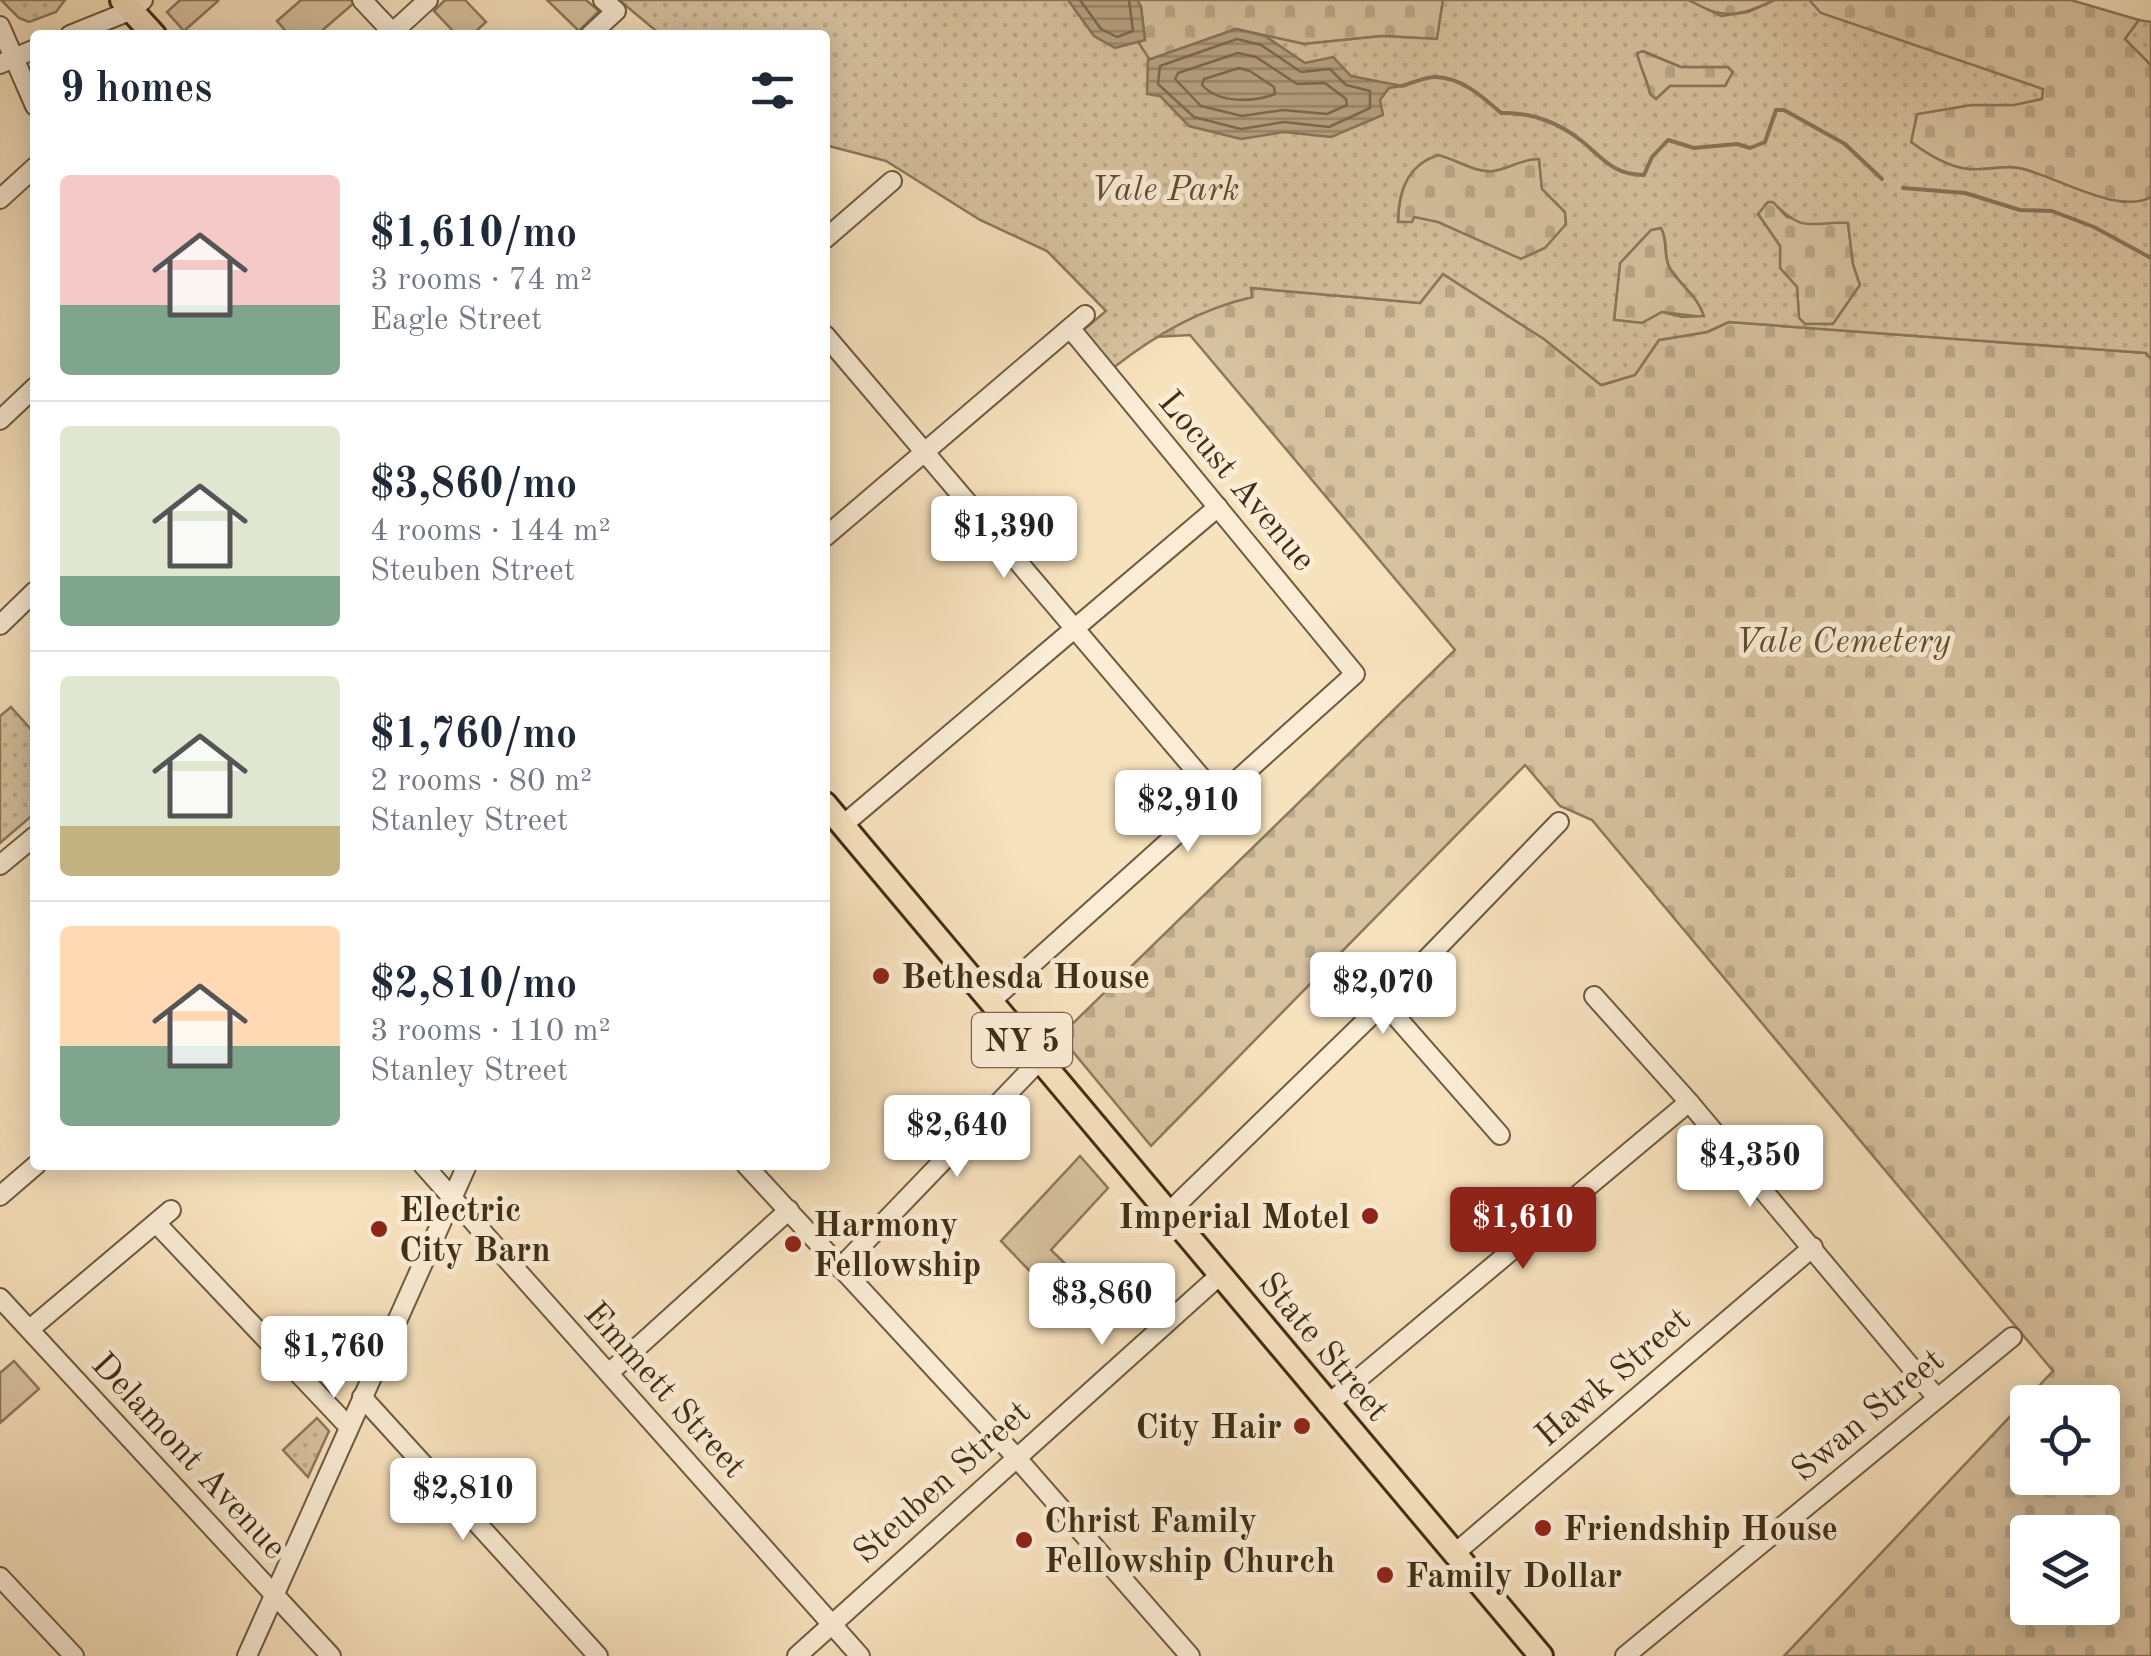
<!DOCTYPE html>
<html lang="en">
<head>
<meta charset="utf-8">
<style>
  body { margin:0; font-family:"Old Standard TT",serif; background:#f2f2f3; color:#1f2937; height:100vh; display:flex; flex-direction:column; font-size:38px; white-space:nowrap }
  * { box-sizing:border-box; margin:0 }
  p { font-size:32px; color:#747a83 }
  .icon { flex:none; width:55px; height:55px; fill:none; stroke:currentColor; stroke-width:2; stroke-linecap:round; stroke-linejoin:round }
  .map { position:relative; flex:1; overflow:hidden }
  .drawer { position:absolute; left:30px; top:30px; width:800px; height:1140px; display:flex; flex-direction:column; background:#fff; border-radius:10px; box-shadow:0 5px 25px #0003 }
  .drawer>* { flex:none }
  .fabs { position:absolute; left:2010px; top:1385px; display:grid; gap:20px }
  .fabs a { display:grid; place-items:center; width:110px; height:110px; border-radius:10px; background:#fff; box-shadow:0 5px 25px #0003; font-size:50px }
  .price { position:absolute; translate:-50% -85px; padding:0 22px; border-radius:10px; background:#fff; color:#222; font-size:32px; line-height:65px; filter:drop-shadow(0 2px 5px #0008) }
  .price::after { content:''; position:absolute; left:50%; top:60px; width:30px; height:22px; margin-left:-15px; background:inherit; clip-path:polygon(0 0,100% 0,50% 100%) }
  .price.active { background:#8f2418; color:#fff }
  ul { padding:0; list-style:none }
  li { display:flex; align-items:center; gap:30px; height:250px; padding:0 30px }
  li+li { border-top:2px solid #e0e1e3 }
  li span { display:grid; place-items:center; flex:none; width:280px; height:200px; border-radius:10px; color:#555 }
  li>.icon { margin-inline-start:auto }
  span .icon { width:120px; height:120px; fill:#fffc; stroke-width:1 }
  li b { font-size:42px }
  h2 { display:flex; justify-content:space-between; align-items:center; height:120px; padding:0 30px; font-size:42px }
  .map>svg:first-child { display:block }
</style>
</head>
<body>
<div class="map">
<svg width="2151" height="1656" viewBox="0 0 2151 1656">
  <defs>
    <pattern id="cemetery-stones" width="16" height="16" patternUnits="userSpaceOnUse" patternTransform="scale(2.5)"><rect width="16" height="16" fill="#d8c3a1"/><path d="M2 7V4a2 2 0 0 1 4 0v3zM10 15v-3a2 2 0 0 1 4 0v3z" fill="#baa88a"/></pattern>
    <pattern id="park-dots" width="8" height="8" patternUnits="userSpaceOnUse" patternTransform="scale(2.5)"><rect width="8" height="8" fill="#d8c3a1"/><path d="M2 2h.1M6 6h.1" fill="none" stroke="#baa88a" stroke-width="1.8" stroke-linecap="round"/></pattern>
    <pattern id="water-rules" width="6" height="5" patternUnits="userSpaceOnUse" patternTransform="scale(2.5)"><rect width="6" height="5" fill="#b9a585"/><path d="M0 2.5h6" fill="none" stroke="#98876c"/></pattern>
  </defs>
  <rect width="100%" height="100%" fill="#f7e2be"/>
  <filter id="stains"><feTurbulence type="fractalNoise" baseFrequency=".002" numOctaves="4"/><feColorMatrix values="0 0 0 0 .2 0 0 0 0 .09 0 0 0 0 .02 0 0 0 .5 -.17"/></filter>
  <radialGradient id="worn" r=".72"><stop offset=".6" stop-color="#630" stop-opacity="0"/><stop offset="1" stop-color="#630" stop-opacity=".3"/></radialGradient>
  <g fill="#d8c3a1" stroke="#8c785c" stroke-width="2.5">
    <polygon points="180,0 217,0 218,1 184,31 167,12"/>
    <polygon points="301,0 351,0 354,3 317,35 289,35 277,21"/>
    <polygon points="445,0 465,0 486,22 472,35 457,35 434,11"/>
    <polygon points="547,0 586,0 599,11 579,31"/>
    <polygon points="1080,1156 1108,1188 1051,1250 1083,1281 1097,1266 1116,1287 1086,1319 1073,1302 1066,1309 1001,1241"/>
    <polygon points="14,1361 39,1389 0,1423 0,1373"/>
  </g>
  <g fill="url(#cemetery-stones)" stroke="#8c785c" stroke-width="2.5" fill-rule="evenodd">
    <polygon points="1137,0 1443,0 1437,39 1382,36 1304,44 1236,29 1149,60 1138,42 1144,40 1141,7"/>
    <path d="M1688,0H1775C1739,16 1723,21 1688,0Z"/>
    <path d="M1809,0H2071L2139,20L2125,39L2151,65V197C2118,216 2059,178 2023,169C2006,164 1986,171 1968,169C1948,167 1927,154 1911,142L1917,114L1971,105H2014L1820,13Z"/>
    <path d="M1642,51L1681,67H1728L1733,72L1725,86H1670L1656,99L1650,94C1647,79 1640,68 1637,53Z"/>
    <path d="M1438,155C1456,159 1475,173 1493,171C1509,169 1523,158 1539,159L1542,189L1565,212L1566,225L1545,248L1521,259C1480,246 1442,221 1398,222C1399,191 1407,165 1438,155Z"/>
    <polygon points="1767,202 1773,202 1787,217 1848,223 1853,264 1860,285 1833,324 1804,324 1799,318 1797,287 1780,268 1780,246 1758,214"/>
    <path d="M1661,228C1668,241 1663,257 1670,269C1681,286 1698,296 1704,317L1662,312L1642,323L1614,320L1620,263L1651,230Z"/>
    <path d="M1443,274L1544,339L1602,385L1635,375L1659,340L1707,332L1729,322L2146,353L2151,359V1656H1784L2053,1371L1592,820L1560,806L1525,765L1151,1146L1060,1036L1455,650L1190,335L1154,337L1214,306L1252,297L1251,288L1420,303ZM2028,1402H2102V1478H2028ZM2028,1532H2102V1608H2028Z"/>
  </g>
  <g fill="url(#park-dots)" stroke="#8c785c" stroke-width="2.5" fill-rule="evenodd">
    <polygon points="1,0 65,0 56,12 29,22 19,18"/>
    <path d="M619,0H1137L1141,7L1145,40L1138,42L1150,60L1236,29L1304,44L1382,36L1437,39L1443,0H1688L1721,16L1748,12L1775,0H1809L1821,13L2043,89L2042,99L2014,105H1971L1917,114L1911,142C1927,154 1948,167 1968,169C1986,171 2006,164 2023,169C2059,178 2118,215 2151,197V359L2146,353L1729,322L1707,332L1659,340L1635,375L1601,385L1544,339L1443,274L1420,303L1251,288L1252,297C1198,310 1157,334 1113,368L1080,333L1106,311L1047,251L980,220L886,161L825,145V35H661ZM1643,51L1681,67H1728L1733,72L1725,86H1670L1656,99L1650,94C1647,79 1640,68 1637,53ZM1438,155C1456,159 1475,173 1493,171C1509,169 1523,158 1539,159L1542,189L1565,212L1566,224L1545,248L1521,259L1438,222L1414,217L1412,222H1398C1398,191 1407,165 1438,155ZM1768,202H1773C1804,235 1811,221 1848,223L1853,264L1860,285L1833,324H1805L1799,318L1797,287L1780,268V246L1758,214ZM1661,228C1669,241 1663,257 1670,268C1681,286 1698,296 1704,316L1682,317L1662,312L1642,323L1614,320L1620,263L1651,230Z"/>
    <polygon points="2139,20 2151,22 2151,65 2125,39"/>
    <polygon points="11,707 35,734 35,813 0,843 0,716"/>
    <polygon points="317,1418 329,1431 308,1477 283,1450"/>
  </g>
  <g fill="url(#water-rules)" stroke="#897559" stroke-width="2.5">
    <polygon points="1068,0 1137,0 1141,7 1145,40 1115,48 1094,36"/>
    <polygon points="1236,29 1265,36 1305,63 1333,57 1351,76 1402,86 1389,88 1380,100 1383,115 1331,137 1284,132 1241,139 1189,126 1160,96 1147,94 1148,60"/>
  </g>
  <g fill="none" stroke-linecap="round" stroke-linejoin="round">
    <g stroke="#7c6a4e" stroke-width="2.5">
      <polyline points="1080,0 1101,29 1117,37 1133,31 1129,0"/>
      <polygon points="1237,39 1261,45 1301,72 1330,69 1346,85 1370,91 1370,108 1329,127 1284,122 1241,129 1194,117 1158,84 1160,66"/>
      <polygon points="1238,53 1256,57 1297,84 1325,83 1346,99 1347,105 1327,114 1283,110 1242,116 1201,106 1175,79 1178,73"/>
      <path d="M1239,68L1250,71L1274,87L1275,94C1254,102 1219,104 1202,85L1204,79Z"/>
    </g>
    <g stroke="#897559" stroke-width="4">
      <path d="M1402,86C1412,83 1425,77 1435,77C1461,77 1483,97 1501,113C1531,112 1560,123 1583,142C1604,160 1615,175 1644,175L1652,157L1668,140L1694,148L1737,144L1750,148L1765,142L1776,110H1784L1845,144L1882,179"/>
      <polyline points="1903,188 1965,193 2020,210 2052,211 2094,227 2151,258"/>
    </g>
    <g stroke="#6e5b40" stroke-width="22">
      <g id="minor">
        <polyline points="362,0 395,35"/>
        <polyline points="0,26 35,106"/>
        <polyline points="393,32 428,0"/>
        <polyline points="70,35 132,10 143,0"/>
        <polyline points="590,35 616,11 603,0"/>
        <polyline points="0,64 35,49"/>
        <polyline points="0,199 35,167"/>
        <polyline points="825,239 892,181"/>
        <polyline points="825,335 1218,797"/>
        <polyline points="0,420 35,387"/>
        <polyline points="825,537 1085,315"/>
        <polyline points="0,625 35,591"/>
        <polyline points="843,825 1218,507"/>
        <polyline points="0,865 35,836"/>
        <polyline points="1594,996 1689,1102 1937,1398"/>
        <polyline points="990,1002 1355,674 1070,328"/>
        <polyline points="1384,1003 1500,1135"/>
        <polyline points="423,1165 860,1656"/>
        <polyline points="746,1165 1015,1456 1190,1656"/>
        <polyline points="0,1196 36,1165"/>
        <polyline points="1168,1213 1384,1003 1559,822"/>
        <polyline points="156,1223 348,1426"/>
        <polyline points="840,1268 1039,1061"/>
        <polyline points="0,1298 331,1656"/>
        <polyline points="30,1329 171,1210"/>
        <polyline points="609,1373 789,1210"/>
        <polyline points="362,1397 598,1656"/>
        <polyline points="1327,1405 1689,1102"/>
        <polyline points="1454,1554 1813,1247"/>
        <polyline points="0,1577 74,1656"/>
        <polyline points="247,1656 467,1165"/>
        <polyline points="797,1656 1220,1275"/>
        <polyline points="1625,1656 2012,1337"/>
      </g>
    </g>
    <g stroke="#402e16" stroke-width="28">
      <g id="major">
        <polyline points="122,0 154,35"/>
        <polyline points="825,804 1541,1656"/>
      </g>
    </g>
    <use href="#minor" stroke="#faecd5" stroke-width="18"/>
    <use href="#major" stroke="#f7e2be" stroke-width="22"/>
  </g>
  <g fill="#8f2418" stroke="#faecd5" stroke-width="4">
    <circle cx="881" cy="976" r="10"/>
    <circle cx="1370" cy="1216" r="10"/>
    <circle cx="379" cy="1229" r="10"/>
    <circle cx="793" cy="1244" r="10"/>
    <circle cx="1302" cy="1426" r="10"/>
    <circle cx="1543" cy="1528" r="10"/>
    <circle cx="1024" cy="1540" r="10"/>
    <circle cx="1385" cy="1575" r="10"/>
  </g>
  <g text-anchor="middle" stroke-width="10" stroke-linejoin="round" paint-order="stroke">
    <rect fill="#faecd5" stroke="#78674f" stroke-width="2.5" x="972" y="1013" width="100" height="54" rx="8"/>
    <g font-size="32" font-weight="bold" fill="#402e16">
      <text x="1022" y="1051">NY 5</text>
    </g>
    <g font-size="35" font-style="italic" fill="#5e4c32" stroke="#faecd5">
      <text x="1165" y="200">Vale Park</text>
      <text x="1843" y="652">Vale Cemetery</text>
    </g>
    <g font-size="35" fill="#402e16" stroke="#faecd5">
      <text transform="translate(1238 480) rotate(50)" y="12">Locust Avenue</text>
      <text transform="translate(1325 1346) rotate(50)" y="12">State Street</text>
      <text transform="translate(1612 1376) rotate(-41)" y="12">Hawk Street</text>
      <text transform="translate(666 1389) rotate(48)" y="12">Emmett Street</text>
      <text transform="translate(1867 1414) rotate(-40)" y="12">Swan Street</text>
      <text transform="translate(190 1455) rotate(47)" y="12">Delamont Avenue</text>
      <text transform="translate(941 1481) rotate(-42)" y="12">Steuben Street</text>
    </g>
    <g font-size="35" font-weight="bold" fill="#402e16" stroke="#faecd5" text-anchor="start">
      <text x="901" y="988">Bethesda House</text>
      <text x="399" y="1221">Electric<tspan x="399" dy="40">City Barn</tspan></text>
      <text x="1350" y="1228" text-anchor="end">Imperial Motel</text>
      <text x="813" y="1236">Harmony<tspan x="813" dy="40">Fellowship</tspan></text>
      <text x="1282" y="1438" text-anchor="end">City Hair</text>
      <text x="1044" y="1532">Christ Family<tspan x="1044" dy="40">Fellowship Church</tspan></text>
      <text x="1563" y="1540">Friendship House</text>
      <text x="1405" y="1587">Family Dollar</text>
    </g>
  </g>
  <rect width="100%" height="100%" filter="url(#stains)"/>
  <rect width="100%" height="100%" fill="url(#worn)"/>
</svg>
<div class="fabs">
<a><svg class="icon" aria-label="locate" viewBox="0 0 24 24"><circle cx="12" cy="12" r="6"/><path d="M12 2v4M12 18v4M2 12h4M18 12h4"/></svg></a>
<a><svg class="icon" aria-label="layers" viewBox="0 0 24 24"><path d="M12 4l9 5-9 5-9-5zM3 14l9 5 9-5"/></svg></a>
</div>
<b class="price" style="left:1004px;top:581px">$1,390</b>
<b class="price" style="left:1188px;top:855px">$2,910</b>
<b class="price" style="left:1383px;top:1037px">$2,070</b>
<b class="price" style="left:957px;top:1180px">$2,640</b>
<b class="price" style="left:1750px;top:1210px">$4,350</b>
<b class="price active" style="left:1523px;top:1272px">$1,610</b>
<b class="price" style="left:1102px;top:1348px">$3,860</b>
<b class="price" style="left:334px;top:1401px">$1,760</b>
<b class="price" style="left:463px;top:1543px">$2,810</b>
<section class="drawer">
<h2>9 homes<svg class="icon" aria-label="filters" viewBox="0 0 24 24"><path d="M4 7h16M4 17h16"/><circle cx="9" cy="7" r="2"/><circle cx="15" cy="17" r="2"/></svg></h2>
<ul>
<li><span style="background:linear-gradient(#f6c9c9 65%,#7fa58c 0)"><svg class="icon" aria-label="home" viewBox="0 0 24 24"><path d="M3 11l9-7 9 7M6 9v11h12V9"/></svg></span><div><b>$1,610/mo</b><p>3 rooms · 74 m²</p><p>Eagle Street</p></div></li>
<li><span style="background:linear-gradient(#dfe7d0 75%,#7fa58c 0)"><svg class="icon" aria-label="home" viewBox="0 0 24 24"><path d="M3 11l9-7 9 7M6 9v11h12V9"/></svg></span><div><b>$3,860/mo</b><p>4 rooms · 144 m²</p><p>Steuben Street</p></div></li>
<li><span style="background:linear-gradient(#dfe7d0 75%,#c2b280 0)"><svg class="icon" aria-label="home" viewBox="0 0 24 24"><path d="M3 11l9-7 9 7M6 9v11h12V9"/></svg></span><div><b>$1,760/mo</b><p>2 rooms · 80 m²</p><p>Stanley Street</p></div></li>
<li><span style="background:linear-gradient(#ffd9b3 60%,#7fa58c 0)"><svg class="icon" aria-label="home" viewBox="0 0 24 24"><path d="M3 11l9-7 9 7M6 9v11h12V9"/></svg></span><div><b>$2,810/mo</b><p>3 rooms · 110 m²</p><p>Stanley Street</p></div></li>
</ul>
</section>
</div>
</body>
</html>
